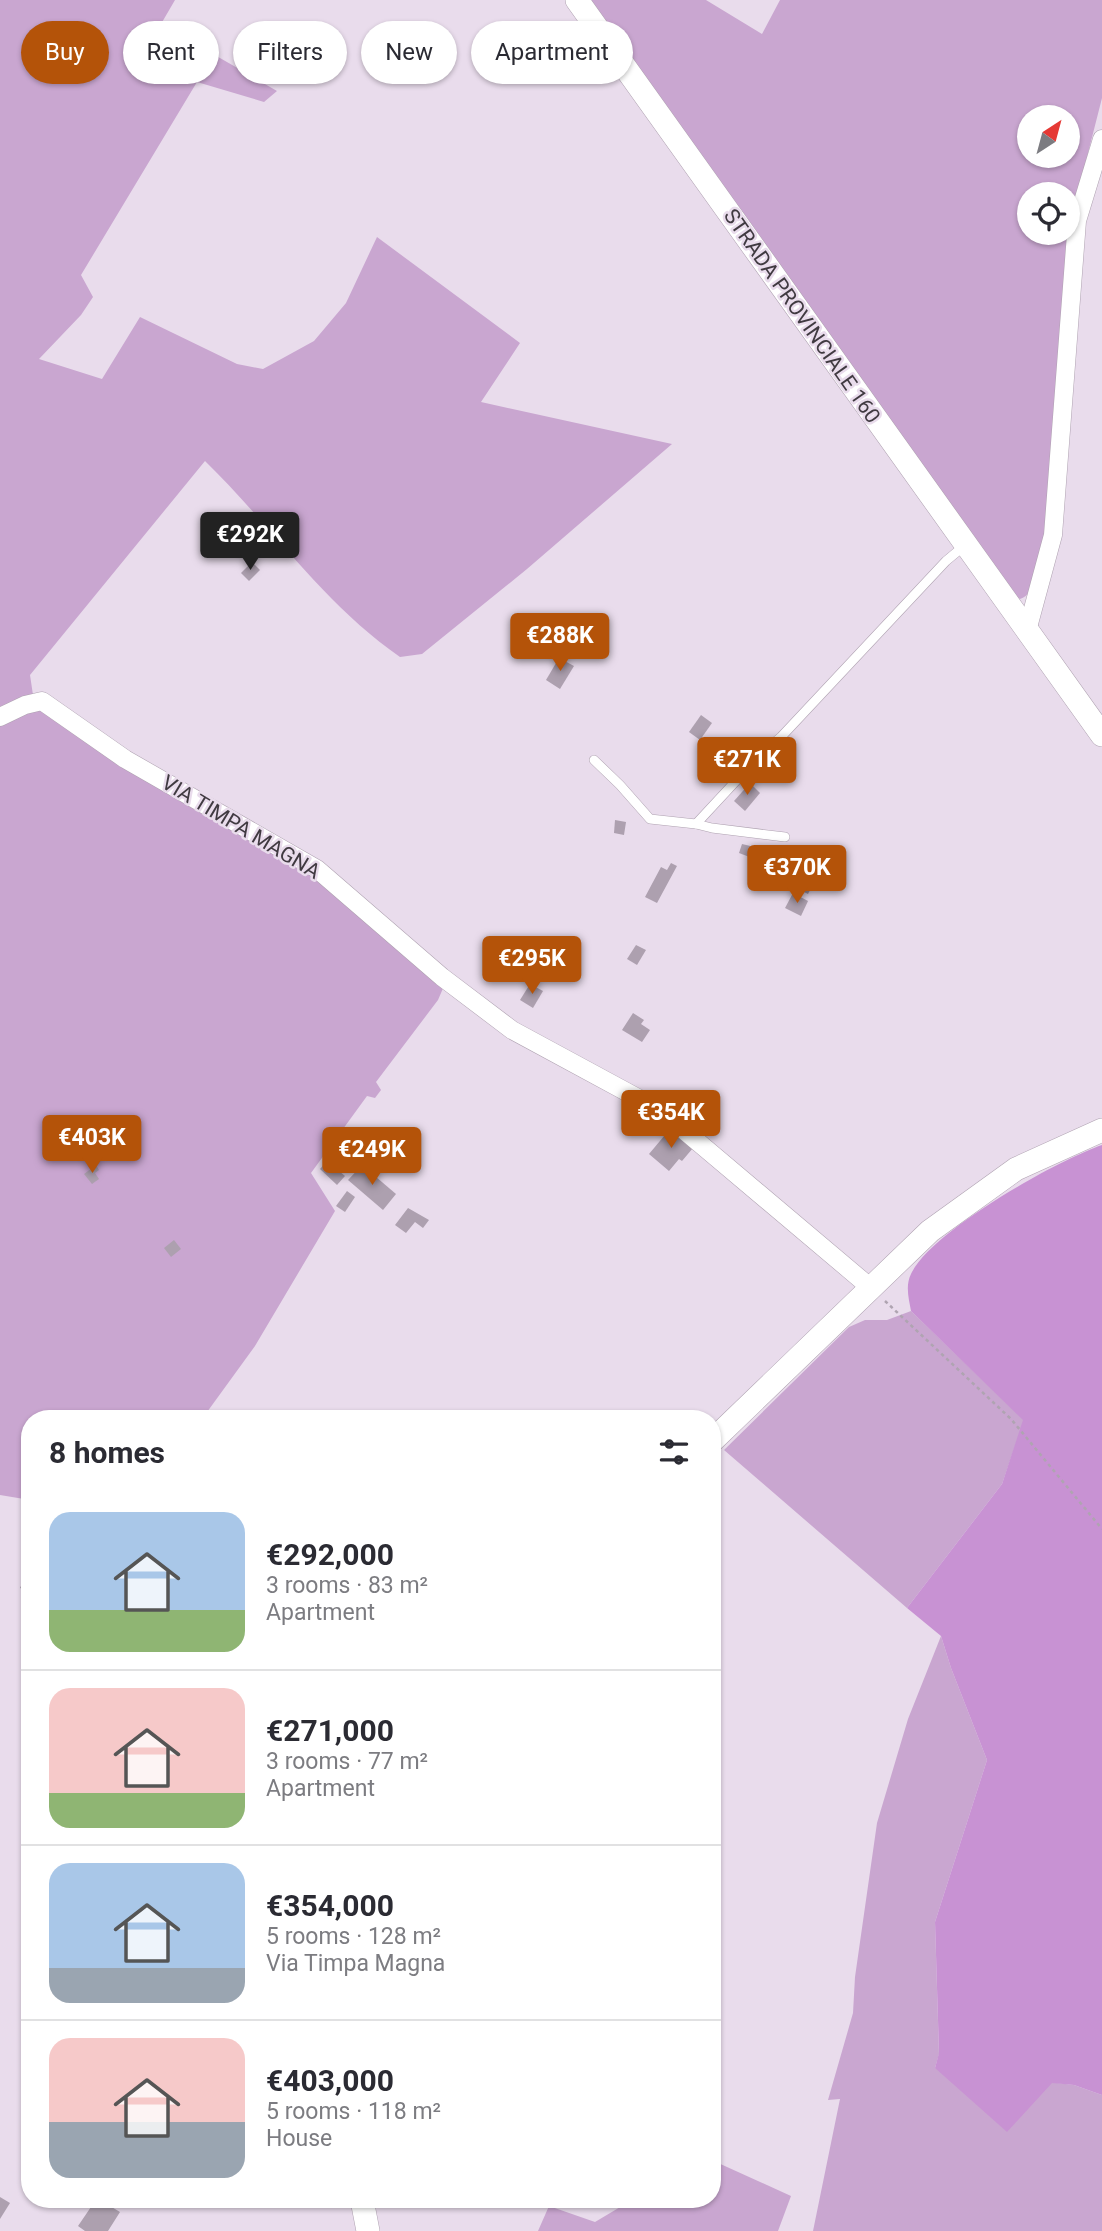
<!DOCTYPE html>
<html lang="en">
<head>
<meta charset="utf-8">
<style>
  body { margin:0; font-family:Roboto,sans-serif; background:#f7f7f7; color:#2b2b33; height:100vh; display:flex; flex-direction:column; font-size:26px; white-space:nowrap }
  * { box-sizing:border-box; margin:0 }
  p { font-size:23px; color:#7c7c81 }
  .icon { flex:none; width:38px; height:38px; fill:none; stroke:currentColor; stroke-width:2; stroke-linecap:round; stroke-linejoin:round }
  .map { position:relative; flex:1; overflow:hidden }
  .details { position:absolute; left:21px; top:1410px; width:700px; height:798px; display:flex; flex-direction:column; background:#fff; border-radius:28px; box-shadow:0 2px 5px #0004 }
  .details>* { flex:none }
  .guide { position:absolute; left:21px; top:21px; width:700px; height:63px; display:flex; gap:14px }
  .needle { width:46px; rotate:36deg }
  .buttons { position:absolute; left:1017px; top:105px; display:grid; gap:14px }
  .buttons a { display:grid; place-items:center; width:63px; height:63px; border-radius:50%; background:#fff; box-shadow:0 2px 5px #0004; font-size:35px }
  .price { position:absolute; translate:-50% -60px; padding:0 16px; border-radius:7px; background:#b45309; color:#fff; font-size:23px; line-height:46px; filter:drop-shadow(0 2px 4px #0008) }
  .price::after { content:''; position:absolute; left:50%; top:42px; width:21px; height:16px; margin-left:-10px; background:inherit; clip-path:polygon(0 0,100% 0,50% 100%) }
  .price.active { background:#222; color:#fff }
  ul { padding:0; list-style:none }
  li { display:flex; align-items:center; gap:21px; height:175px; padding:0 28px }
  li+li { border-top:2px solid #e1e1e2 }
  li span { display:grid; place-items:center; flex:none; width:196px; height:140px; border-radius:21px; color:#555 }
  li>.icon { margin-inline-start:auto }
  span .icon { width:84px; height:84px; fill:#fffc; stroke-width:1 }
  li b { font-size:30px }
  h2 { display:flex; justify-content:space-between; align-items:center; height:84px; padding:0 28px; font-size:30px }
  .tag { padding:0 24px; border-radius:32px; background:#fff; box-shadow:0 2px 5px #0004; font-size:24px; line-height:63px }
  .tag.active { background:#b45309; color:#fff }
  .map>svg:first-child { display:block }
</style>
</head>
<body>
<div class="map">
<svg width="1102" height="2231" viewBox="0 0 1102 2231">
  <rect width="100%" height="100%" fill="#e9dcec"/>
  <g fill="#c9a6d0" fill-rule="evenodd">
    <path d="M0,0H175L161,24L277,91L264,102L197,82L81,275L93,297L81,315L39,359L102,379L140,317L237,364L263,369L314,341L346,303L377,237L520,343L481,402L672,444L527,569L422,654L400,657C323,604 271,525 205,461L30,675L33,695L0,711Z"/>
    <path d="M590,0H706L762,34L780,0H1102V98L1072,216L1046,546C1041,562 1037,594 1020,599L1016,597ZM1029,117H1068V156H1029ZM1029,194H1068V233H1029Z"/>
    <polygon points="44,707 315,873 444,986 438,1000 376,1082 381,1090 375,1098 367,1096 311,1173 335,1211 255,1346 202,1419 30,1419 30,1500 0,1495 0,721"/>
    <polygon points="911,1311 1024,1420 1002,1484 907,1608 724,1450 849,1327 865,1320 887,1320"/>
    <polygon points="941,1636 951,1668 987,1760 935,1922 939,2054 935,2068 1074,2085 1102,2095 1102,2231 813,2231 840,2099 828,2100 853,2013 855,1977 877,1823 908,1719"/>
    <polygon points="712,2156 716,2162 791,2196 778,2231 538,2231 549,2206 595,2222 632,2200 712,2200"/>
  </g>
  <path fill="#c892d3" d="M1102,1145V2095L1074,2085L1052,2083L1007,2132L935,2068L939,2053L935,1922L987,1760L951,1668L941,1636L907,1608L1002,1484L1023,1420L911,1311C909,1299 905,1286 911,1274C931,1231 1056,1161 1102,1145Z"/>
  <g fill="#ada0af">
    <polygon points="252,562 260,570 249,581 241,573"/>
    <polygon points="559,658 574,666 560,689 546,680"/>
    <polygon points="701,715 712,723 700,740 689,732"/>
    <polygon points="750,783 760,793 745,811 734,801"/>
    <polygon points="615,820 626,822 624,835 614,833"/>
    <polygon points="742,844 763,849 760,861 739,853"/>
    <polygon points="671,863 677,866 657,903 645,897 661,867 667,870"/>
    <polygon points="807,863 820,871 808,894 794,887"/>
    <polygon points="793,893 808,901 801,916 785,908"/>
    <polygon points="636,945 646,950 637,965 627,959"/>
    <polygon points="530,984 543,991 533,1008 520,1000"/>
    <polygon points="633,1013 644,1020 641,1024 650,1030 642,1042 622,1030"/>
    <polygon points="670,1129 693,1148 682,1161 679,1159 669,1171 649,1154"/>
    <polygon points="327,1161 345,1176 337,1185 320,1169"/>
    <polygon points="96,1165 99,1170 95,1173 99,1179 92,1184 84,1174"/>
    <polygon points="362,1165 396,1194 383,1210 348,1180"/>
    <polygon points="347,1191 355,1197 345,1212 336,1206"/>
    <polygon points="408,1208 429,1220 423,1228 415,1222 406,1233 395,1225"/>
    <polygon points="174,1240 181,1249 171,1257 164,1248"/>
    <polygon points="25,1577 30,1579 30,1592 20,1588"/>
    <polygon points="0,2197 10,2203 0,2219"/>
    <polygon points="100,2200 120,2212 108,2231 85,2231 78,2226 93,2204 96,2206"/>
  </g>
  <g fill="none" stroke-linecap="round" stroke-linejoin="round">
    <g stroke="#afa2b1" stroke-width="10">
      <g id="service">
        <polyline points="594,760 620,785 650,819 696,824 760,755 781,737 946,561 964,546"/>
        <polyline points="696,824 712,828 785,837"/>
      </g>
    </g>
    <g stroke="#afa2b1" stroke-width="19">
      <g id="minor">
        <polyline points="1027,631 1053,535 1077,221 1102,139"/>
        <polyline points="0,717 25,705 42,701 125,759 317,869 442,977 512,1030 660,1110 871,1288"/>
      </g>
    </g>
    <g stroke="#afa2b1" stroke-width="24">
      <g id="tertiary">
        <polyline points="577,0 1102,735"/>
        <polyline points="712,1441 930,1231 1016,1169 1102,1130"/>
        <polyline points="362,2200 368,2231"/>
      </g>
    </g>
    <polyline stroke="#afa4b1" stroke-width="2.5" stroke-dasharray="3.5 3.5" stroke-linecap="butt" points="885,1301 1011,1419 1102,1529"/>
    <use href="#service" stroke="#fff" stroke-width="9"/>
    <use href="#minor" stroke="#fff" stroke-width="18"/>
    <use href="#tertiary" stroke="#fff" stroke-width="23"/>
  </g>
  <g text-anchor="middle" stroke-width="5" stroke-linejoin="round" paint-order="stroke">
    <g font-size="21" fill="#403a41" stroke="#e9dcec">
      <text transform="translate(802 316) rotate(55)" y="7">STRADA PROVINCIALE 160</text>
      <text transform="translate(241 827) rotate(31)" y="7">VIA TIMPA MAGNA</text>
    </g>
  </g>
</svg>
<div class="buttons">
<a><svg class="needle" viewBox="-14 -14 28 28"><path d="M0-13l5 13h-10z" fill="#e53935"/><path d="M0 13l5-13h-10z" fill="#7c7c81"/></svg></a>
<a><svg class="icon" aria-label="locate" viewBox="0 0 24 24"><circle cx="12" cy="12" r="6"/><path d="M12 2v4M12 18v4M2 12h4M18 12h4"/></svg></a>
</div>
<b class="price active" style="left:250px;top:572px">€292K</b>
<b class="price" style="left:560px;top:673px">€288K</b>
<b class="price" style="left:747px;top:797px">€271K</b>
<b class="price" style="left:797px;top:905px">€370K</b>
<b class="price" style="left:532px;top:996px">€295K</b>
<b class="price" style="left:671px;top:1150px">€354K</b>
<b class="price" style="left:92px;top:1175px">€403K</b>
<b class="price" style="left:372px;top:1187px">€249K</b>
<div class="guide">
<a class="tag active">Buy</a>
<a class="tag">Rent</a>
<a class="tag">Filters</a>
<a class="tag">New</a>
<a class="tag">Apartment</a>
</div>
<section class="details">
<h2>8 homes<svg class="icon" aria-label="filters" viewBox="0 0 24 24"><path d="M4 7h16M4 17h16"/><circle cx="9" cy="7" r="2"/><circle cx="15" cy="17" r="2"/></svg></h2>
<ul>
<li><span style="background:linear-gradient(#a9c7e8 70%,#8fb573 0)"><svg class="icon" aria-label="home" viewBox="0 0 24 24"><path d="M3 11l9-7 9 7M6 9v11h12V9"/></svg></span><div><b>€292,000</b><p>3 rooms · 83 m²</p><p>Apartment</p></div></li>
<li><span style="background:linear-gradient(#f6c9c9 75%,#8fb573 0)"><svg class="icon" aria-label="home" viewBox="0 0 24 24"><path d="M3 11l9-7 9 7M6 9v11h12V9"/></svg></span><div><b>€271,000</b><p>3 rooms · 77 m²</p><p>Apartment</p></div></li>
<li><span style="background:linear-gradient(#a9c7e8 75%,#9aa5b1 0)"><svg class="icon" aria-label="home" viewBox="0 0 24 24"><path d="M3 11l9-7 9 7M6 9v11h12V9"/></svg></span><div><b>€354,000</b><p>5 rooms · 128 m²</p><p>Via Timpa Magna</p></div></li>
<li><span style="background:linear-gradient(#f6c9c9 60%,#9aa5b1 0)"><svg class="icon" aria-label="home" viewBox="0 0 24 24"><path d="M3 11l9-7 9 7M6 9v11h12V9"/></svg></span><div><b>€403,000</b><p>5 rooms · 118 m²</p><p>House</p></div></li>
</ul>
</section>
</div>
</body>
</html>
